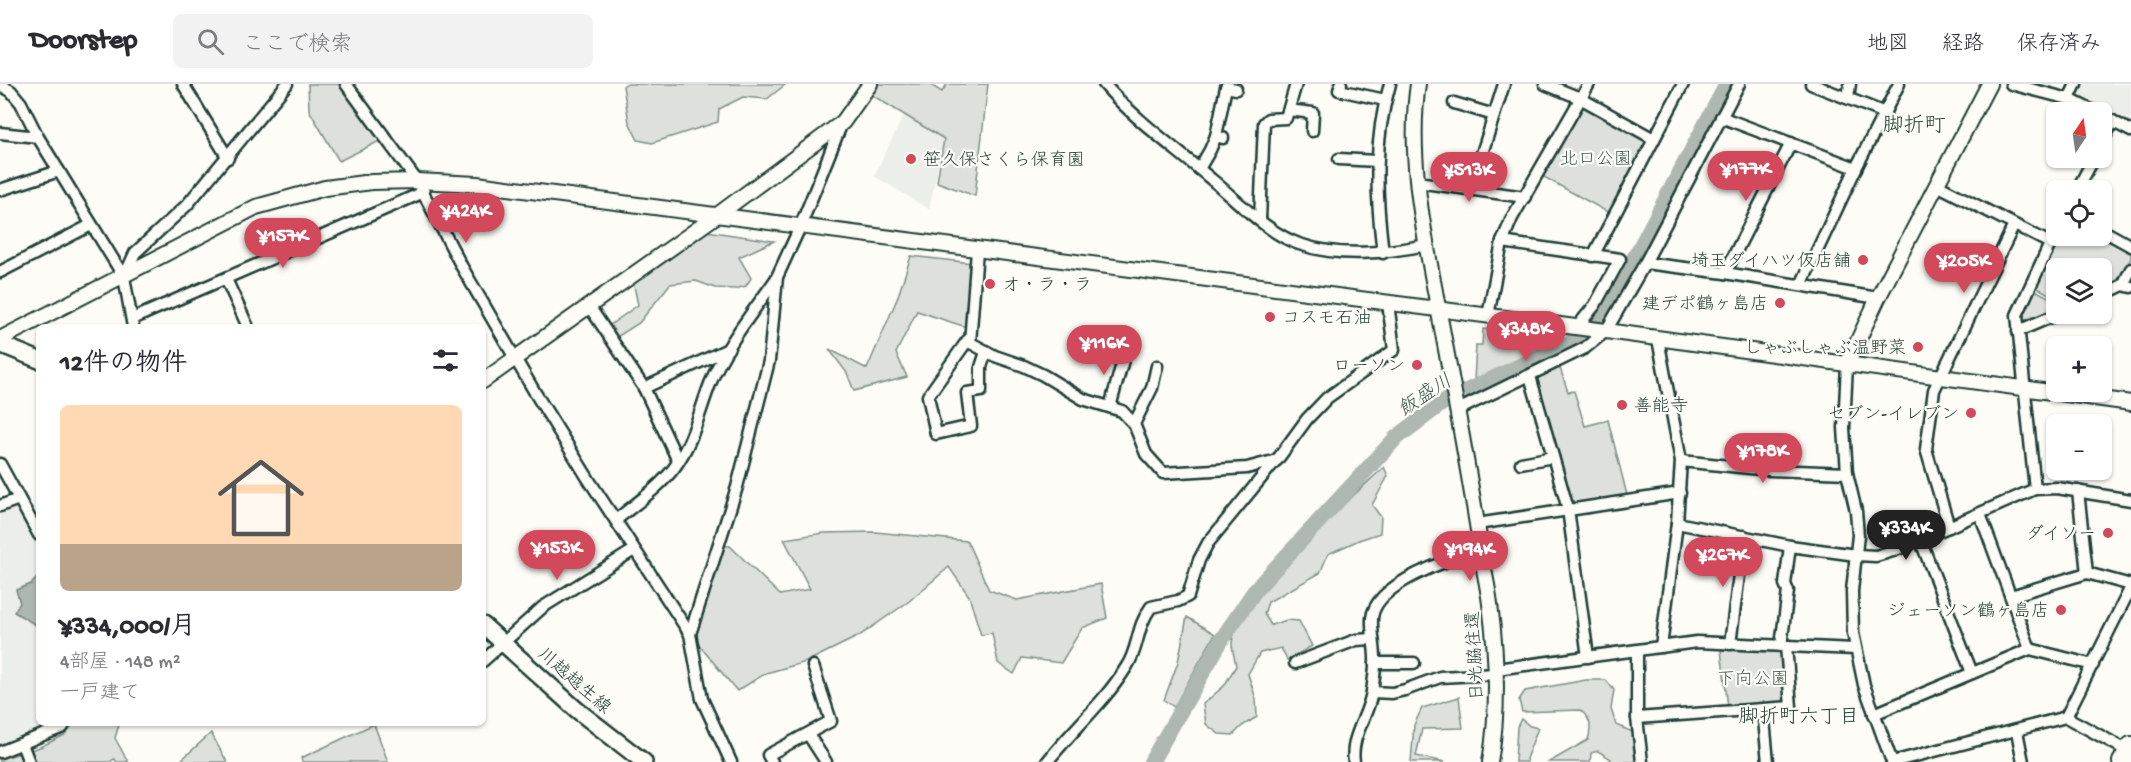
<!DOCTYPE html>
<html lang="ja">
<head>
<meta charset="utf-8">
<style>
  body { margin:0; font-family:"Gochi Hand","Klee One",sans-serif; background:#f2f2f3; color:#2b2b33; height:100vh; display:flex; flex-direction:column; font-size:22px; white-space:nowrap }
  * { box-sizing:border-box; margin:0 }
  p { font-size:20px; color:#7c7c81 }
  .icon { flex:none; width:33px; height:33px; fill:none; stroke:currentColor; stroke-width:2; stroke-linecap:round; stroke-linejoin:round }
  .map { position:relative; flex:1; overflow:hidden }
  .sheet { position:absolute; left:36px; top:240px; width:450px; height:402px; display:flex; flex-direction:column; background:#fff; border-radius:9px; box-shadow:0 2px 4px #0004 }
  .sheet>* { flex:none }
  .needle { width:39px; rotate:13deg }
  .fabs { position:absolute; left:2046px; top:18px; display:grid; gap:12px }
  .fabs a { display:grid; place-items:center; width:66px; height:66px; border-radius:9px; background:#fff; box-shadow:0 2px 4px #0004; font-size:30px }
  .price { position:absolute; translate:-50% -51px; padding:0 14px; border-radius:21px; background:#d1495b; color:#fff; font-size:20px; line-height:39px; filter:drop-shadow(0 2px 3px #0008) }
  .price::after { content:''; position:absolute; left:50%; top:36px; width:18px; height:14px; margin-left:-9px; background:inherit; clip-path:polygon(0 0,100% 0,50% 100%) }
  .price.on { background:#222; color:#fff }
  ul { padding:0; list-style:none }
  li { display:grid; align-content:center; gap:12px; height:318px; padding:0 24px }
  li+li { border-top:2px solid #e1e1e2 }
  li span { display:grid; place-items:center; height:186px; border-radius:9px; color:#555 }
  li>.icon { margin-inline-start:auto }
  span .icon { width:108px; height:108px; fill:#fffc; stroke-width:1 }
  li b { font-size:26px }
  h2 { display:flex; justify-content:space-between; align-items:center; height:72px; padding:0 24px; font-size:26px }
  header { display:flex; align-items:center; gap:36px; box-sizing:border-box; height:84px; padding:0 30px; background:#fff; border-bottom:2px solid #e1e1e2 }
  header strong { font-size:28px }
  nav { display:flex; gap:33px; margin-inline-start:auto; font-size:21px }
  .search { width:420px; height:54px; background:#f2f2f3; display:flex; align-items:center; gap:15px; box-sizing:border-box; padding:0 21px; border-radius:9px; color:#7c7c81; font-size:22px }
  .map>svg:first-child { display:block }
</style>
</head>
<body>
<header>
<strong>Doorstep</strong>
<div class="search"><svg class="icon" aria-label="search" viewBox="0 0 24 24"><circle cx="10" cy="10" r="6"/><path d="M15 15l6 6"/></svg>ここで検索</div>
<nav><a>地図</a><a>経路</a><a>保存済み</a></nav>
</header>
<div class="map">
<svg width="2131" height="678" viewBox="0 0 2131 678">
  <rect width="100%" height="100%" fill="#fdfcf7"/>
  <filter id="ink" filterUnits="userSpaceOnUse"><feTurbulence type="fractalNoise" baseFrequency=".0167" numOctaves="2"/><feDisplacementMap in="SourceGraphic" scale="12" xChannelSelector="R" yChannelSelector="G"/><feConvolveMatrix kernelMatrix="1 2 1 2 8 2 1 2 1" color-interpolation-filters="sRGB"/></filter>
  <g filter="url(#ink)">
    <g fill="#eceee9">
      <polygon points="2081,0 2131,0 2131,39 2075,12"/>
      <polygon points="904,31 944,55 929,125 874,92"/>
      <polygon points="19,415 39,451 39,639 65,639 0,667 0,422"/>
    </g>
    <g fill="#dde0db" stroke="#7e8e88" stroke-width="1.5">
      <polygon points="308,0 342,0 384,55 339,77 309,26"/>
      <polygon points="626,0 786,0 767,15 743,13 719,25 718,38 652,59 638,56 629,38 623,2"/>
      <polygon points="877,0 929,0 942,8 947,0 988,0 975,112 937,98 944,55 870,10"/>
      <polygon points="1582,19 1649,56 1609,129 1542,92"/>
      <polygon points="706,147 774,157 739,173 751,194 746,202 735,205 715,204 696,197 670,200 639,239 617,253 610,241 638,221 633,197"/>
      <polygon points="2062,152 2098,152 2131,169 2131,174 2118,198 2102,206 2102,184 2056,184 2056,214 2036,203"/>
      <polygon points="911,172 972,179 969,244 917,227 896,269 907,293 854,307 847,289 829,265 867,285 897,215"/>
      <polygon points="2035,206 2056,217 2056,227 2026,240 2023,237 2022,231"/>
      <polygon points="1483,245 1559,255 1474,297 1476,261 1482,261"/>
      <polygon points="1560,284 1568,308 1574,307 1585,342 1608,336 1627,411 1572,420 1536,294"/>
      <path d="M1384,383L1388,392L1372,421L1381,433L1380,449L1359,456L1328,470L1320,489L1268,518L1264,530L1271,541L1287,536L1299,537L1312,562L1287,576L1281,564L1260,569L1248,590L1256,615L1257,633L1242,642L1233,651L1219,650L1206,640L1203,620L1224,602L1236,582C1235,575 1232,566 1232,559C1236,514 1349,416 1384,383Z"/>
      <polygon points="875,448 967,457 989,506 1017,516 1101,500 1107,534 1082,544 1061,579 1022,574 1014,590 998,579 992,549 981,551 969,512 949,483 908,518 859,552 806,578 766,589 737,607 690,550 719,461 730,462 780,511 810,505 784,455 824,449"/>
      <polygon points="1187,533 1215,550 1174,623 1164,616 1178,578"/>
      <polygon points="1721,566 1782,568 1786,618 1728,623"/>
      <path d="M1586,596H1606L1614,606L1611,625L1616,641L1635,649L1638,678H1610L1611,675L1598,667L1591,669L1590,678H1549L1588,656C1592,642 1591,635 1580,626L1522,628L1519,616L1525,607Z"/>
      <polygon points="1459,613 1463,644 1422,645 1416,672 1445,678 1411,678 1414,641 1422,624"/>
      <polygon points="1521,635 1530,642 1538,644 1526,675 1527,678 1515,678 1517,643"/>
      <polygon points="73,639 117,639 119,641 115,654 128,678 117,678 114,675 110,678 0,678 0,675 40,663 65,651"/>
      <polygon points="374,640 388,678 302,678 301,674"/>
      <polygon points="211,649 227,678 179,678"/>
    </g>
    <polygon fill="#aeb8b1" stroke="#75877f" stroke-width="1.5" points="39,492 39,543 14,528 20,519 16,506 31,500"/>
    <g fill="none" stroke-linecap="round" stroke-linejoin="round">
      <polyline stroke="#aeb8b1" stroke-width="16" points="1151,678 1222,555 1256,505 1396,354 1445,317 1574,257 1602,227 1620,201 1727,0"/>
      <g stroke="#1f3d34" stroke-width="15">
        <g id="minor">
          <polyline points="183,0 228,74"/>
          <polyline points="346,0 417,97 462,183 537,312 589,396 690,550"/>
          <path d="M1104,0C1135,36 1175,64 1211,95C1237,116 1267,149 1299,160C1340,174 1385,169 1427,161"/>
          <polyline points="1341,0 1339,6 1385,16"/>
          <polyline points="1545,0 1580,14 1654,55"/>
          <polyline points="1811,0 1885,29"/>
          <polyline points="2011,0 2069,15 2095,28"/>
          <polyline points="0,1 11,7 21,19 38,53 124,193 133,243"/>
          <polyline points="1848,14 1850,0"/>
          <polyline points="2069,15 2076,0"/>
          <polyline points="1454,19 1494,31"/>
          <polyline points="1288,26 1313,29 1312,47"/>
          <polyline points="2102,32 2131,47"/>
          <polyline points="1721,33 1856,84"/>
          <polyline points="0,49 38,53"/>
          <polyline points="1223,54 1216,52 1226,3 1236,5"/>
          <polyline points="2102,59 2113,37"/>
          <polyline points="1339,75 1377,77"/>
          <polyline points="1199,85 1210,66 1216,52"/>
          <polyline points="1417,98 1525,113"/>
          <polyline points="1937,101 2050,159"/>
          <polyline points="1471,104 1504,0"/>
          <polyline points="0,106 59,87"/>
          <polyline points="2077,106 2094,74"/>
          <polyline points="1260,136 1264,39 1268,35 1286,34 1296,0"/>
          <polyline points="2102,146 2131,162"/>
          <polyline points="1502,158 1620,175 1595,221 1577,243"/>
          <path d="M1383,169C1376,112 1373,57 1390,0"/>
          <polyline points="1593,172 1683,0"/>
          <polyline points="1645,179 1725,189 1878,214"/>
          <polyline points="0,188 91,141"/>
          <polyline points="1725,189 1791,59"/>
          <polyline points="124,193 135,169 187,121 287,0"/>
          <polyline points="226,195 248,243"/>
          <polyline points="1801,201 1856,84 1899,0"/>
          <polyline points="2123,201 2131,185"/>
          <polyline points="2102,211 2123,201 2131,203"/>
          <polyline points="589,222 644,304"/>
          <polyline points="1488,232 1502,158 1512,134 1589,0"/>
          <polyline points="132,235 424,108"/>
          <polyline points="2018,247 2058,230"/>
          <polyline points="1658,255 1681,377 1677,439 1661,563"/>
          <polyline points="970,259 977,166"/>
          <polyline points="986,268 981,283 981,307 967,309 971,342 936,350 928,312 967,257 995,272 1024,282 1043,291 1083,315 1122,327 1134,340 1146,370 1163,389 1247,384 1277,376 1307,335 1327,314 1394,266 1388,219"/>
          <polyline points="1847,280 1844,344 1847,389 1856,427 1858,451 1852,507 1853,549 1864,601 1892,678"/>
          <polyline points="1530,292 1568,425 1588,573"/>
          <polyline points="1110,323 1125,269"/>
          <polyline points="1456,327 1585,264 1606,247 1645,179 1739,0"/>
          <polyline points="1134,340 1152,304 1157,282"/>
          <polyline points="678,377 644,304 728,265"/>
          <polyline points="1681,377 1769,386 1847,389"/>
          <polyline points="1521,379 1553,373"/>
          <polyline points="0,380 39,451"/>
          <polyline points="2035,405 2017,231 2056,147"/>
          <polyline points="2078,407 2087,489"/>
          <polyline points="0,422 19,415"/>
          <polyline points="1980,430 2030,565"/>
          <path d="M616,436C635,420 659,404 674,384C693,358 699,329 710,300C725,262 753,228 776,195"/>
          <polyline points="1677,439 1790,462 1856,471 1876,472 1896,466 2035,405 2057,404 2131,416"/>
          <polyline points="1477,440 1680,409"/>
          <polyline points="1949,443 1926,365 1934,306 2014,141"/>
          <polyline points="1920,455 1972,589"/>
          <polyline points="2011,512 2087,489 2131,501"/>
          <polyline points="1730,560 1744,452"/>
          <polyline points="1781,562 1788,507 1785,500 1790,462"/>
          <polyline points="1637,567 1637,634 1642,678"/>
          <polyline points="483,577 543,523 634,466"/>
          <polyline points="1295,579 1356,556 1373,555"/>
          <polyline points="1375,579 1414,579"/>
          <polyline points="1496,585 1697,558 1855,565"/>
          <polyline points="1372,608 1392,609 1405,606 1440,593 1496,590"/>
          <polyline points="1763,625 1768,678"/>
          <polyline points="1874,630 2030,565 2093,581"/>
          <polyline points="2066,633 2131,503"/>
          <polyline points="1637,634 1791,623 1786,562"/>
          <polyline points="2017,647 2023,678"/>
          <polyline points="808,650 826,678"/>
          <polyline points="22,660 29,678"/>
          <polyline points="0,668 63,643 65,639"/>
          <polyline points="731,678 702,615 690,550 737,403 769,277 777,193 800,143 842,39"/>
          <polyline points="772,678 768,671 831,637 813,582"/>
          <path d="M1047,678C1073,645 1105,618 1127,582C1139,564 1136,543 1151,523L1178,517L1188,512L1199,476L1208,459L1276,376"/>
          <path d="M1354,678C1350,652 1368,633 1372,608C1373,599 1375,589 1375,580C1376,565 1371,549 1372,534C1375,499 1452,474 1481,467"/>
          <polyline points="1892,678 2066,633 2128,667"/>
        </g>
      </g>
      <g stroke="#1f3d34" stroke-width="18">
        <g id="tertiary">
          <path d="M1418,0C1408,69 1422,139 1435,207C1451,293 1468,379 1481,466C1483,484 1488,502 1490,520C1497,572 1499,626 1490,678"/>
          <polyline points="0,255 256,123 325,104 372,98 417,97 477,100 1606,247 2131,319"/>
          <polyline points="1847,280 1878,214 1989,0"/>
          <polyline points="483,297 716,132 843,38 870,0"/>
        </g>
      </g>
      <g stroke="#1f3d34" stroke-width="20">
        <g id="secondary">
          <polyline points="0,260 39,276"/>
          <polyline points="483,541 577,626 644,678"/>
        </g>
      </g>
      <g stroke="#1f3d34" stroke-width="22">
        <polyline id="trunk" points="2122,678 2131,662"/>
      </g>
      <use href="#minor" stroke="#fdfcf7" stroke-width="10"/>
      <use href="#tertiary" stroke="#fdfcf7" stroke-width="14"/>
      <use href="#secondary" stroke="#fdfcf7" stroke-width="15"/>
      <use href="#trunk" stroke="#fdfcf7" stroke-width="18"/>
    </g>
  </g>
  <g fill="#d1495b" stroke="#fdfcf7" stroke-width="2">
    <circle cx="911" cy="75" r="6"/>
    <circle cx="1863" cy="176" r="6"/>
    <circle cx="990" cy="200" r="6"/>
    <circle cx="1780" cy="219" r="6"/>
    <circle cx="1270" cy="233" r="6"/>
    <circle cx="1918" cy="263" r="6"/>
    <circle cx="1417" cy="281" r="6"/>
    <circle cx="1622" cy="321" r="6"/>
    <circle cx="1971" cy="329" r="6"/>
    <circle cx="2108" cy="449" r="6"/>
    <circle cx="2061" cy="526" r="6"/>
  </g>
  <g text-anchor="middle" stroke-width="4.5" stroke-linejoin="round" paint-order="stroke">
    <g font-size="18" fill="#455e55" stroke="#fdfcf7">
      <text x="1596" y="80">北口公園</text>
      <text x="1753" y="600">下向公園</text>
    </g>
    <g font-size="18" fill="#1f3d34" stroke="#fdfcf7" text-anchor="end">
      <text x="923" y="81" text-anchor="start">笹久保さくら保育園</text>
      <text x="1851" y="182">埼玉ダイハツ仮店舗</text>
      <text x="1002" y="206" text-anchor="start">オ・ラ・ラ</text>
      <text x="1768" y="225">建デポ鶴ヶ島店</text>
      <text x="1282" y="239" text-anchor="start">コスモ石油</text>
      <text x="1906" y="269">しゃぶしゃぶ温野菜</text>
      <text x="1405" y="287">ローソン</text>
      <text x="1634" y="327" text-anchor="start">善能寺</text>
      <text x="1959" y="335">セブン-イレブン</text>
      <text x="2096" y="455">ダイソー</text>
      <text x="2049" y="532">ジェーソン鶴ヶ島店</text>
    </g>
    <g font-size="18" fill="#1f3d34" stroke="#fdfcf7">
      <text transform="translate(1474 572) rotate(-93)" y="6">日光脇往還</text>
      <text transform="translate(575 596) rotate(41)" y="6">川越越生線</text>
    </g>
    <g font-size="20" font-style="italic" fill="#435c53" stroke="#fdfcf7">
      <text transform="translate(1424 310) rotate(-33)" y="7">飯盛川</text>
    </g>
    <g font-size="20" fill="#1f3d34" stroke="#fdfcf7">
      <text x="1799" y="638">脚折町六丁目</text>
    </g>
    <g font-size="21" fill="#1f3d34" stroke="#fdfcf7">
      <text x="1914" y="47">脚折町</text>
    </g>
  </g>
</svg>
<div class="fabs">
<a><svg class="needle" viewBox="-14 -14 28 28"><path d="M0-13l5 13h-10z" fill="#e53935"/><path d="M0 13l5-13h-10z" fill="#7c7c81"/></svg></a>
<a><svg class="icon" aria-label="locate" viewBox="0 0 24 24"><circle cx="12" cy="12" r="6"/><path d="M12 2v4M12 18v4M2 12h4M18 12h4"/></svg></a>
<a><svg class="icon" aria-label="layers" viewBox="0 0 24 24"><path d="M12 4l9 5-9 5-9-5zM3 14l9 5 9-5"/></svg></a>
<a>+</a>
<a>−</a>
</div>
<b class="price" style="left:1746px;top:118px">¥177K</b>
<b class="price" style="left:1469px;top:119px">¥513K</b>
<b class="price" style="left:466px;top:160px">¥424K</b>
<b class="price" style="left:283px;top:185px">¥157K</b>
<b class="price" style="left:1964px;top:210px">¥205K</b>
<b class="price" style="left:1526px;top:278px">¥348K</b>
<b class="price" style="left:1104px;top:292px">¥116K</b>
<b class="price" style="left:1763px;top:400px">¥178K</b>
<b class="price on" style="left:1906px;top:477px">¥334K</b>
<b class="price" style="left:557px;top:497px">¥153K</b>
<b class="price" style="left:1470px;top:498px">¥194K</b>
<b class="price" style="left:1723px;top:504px">¥267K</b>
<section class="sheet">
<h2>12件の物件<svg class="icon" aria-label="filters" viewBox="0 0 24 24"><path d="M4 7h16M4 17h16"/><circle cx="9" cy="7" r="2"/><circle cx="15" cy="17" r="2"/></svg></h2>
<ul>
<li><span style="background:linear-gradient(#ffd9b3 75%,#b9a48a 0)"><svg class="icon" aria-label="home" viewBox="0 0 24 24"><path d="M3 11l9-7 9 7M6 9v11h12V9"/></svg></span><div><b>¥334,000/月</b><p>4部屋 · 148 m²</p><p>一戸建て</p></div></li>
</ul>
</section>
</div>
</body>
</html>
